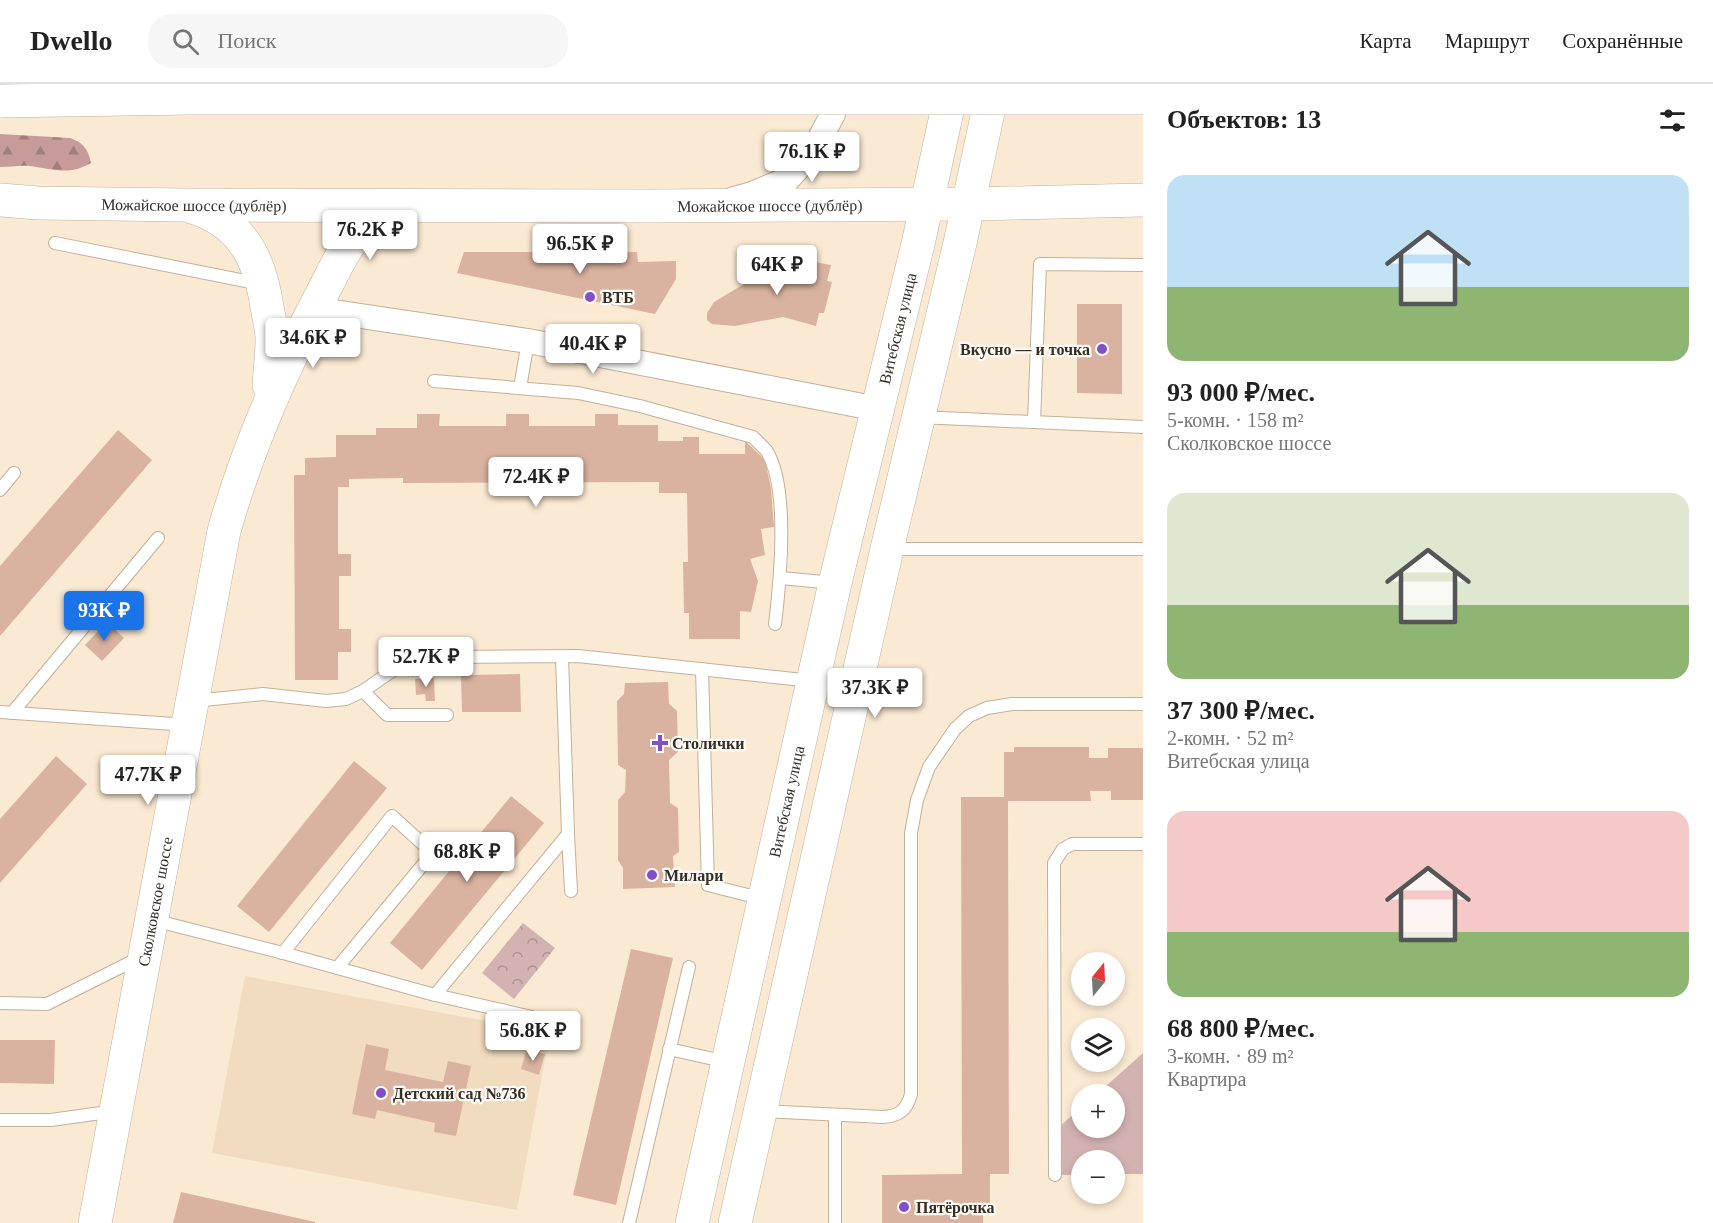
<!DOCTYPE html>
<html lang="ru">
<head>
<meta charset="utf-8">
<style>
  body { margin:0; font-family:"Times New Roman",serif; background:#f6f6f6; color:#222; height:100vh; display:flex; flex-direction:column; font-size:22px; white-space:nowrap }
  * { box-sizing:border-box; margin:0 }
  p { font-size:20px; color:#767676 }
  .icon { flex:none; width:33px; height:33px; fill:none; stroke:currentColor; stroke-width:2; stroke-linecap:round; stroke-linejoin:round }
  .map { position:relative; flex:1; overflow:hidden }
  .side { display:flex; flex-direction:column; background:#fff; width:570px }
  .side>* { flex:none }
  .needle { width:39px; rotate:18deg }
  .fabs { position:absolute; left:1071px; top:868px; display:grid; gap:12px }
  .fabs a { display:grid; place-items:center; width:54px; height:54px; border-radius:50%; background:#fff; box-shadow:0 3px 9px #0003; font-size:30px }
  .price { position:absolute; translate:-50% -51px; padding:0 14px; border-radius:6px; background:#fff; color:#222; font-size:20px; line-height:39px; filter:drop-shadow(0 2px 3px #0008) }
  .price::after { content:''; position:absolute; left:50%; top:36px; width:18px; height:14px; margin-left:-9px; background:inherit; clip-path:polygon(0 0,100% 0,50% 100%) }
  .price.on { background:#1a73e8; color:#fff }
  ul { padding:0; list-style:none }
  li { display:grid; align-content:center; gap:12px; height:318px; padding:0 24px }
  li span { display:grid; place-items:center; height:186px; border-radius:18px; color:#555 }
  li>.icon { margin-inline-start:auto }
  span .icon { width:108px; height:108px; fill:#fffc; stroke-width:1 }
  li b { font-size:26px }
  h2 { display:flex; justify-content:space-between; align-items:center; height:72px; padding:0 24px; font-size:26px }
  header { display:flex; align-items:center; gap:36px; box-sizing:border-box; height:84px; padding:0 30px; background:#fff; border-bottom:2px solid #e0e0e0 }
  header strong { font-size:28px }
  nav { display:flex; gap:33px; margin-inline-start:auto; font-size:21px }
  .search { width:420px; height:54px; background:#f6f6f6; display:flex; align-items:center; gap:15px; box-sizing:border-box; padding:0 21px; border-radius:24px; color:#767676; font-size:22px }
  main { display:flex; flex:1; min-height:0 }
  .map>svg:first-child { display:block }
</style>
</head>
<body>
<header>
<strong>Dwello</strong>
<div class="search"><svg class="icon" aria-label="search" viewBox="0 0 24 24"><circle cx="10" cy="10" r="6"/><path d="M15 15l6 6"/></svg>Поиск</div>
<nav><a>Карта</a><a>Маршрут</a><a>Сохранённые</a></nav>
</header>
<main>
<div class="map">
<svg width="1143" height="1139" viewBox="0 0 1143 1139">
  <defs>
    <pattern id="forest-firs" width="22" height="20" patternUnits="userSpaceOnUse" patternTransform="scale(1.5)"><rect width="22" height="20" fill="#c69b99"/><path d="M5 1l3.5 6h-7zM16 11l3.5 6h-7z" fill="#a27f7d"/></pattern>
    <pattern id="park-crowns" width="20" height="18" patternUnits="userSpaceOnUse" patternTransform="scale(1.5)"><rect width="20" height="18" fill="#d3b3b1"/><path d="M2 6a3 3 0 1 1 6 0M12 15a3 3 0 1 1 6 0" fill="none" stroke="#ac9290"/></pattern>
  </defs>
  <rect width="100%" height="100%" fill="#fbead3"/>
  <polygon fill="#f2dcbf" points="245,892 550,949 517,1126 212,1069"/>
  <polygon fill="#d3b3b1" points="1143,969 1143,1090 1115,1090 1114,1077 1082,1077 1081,1091 1055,1091 1055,1047 1081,1023 1082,1044 1114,1044 1114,1011 1096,1011"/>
  <path fill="url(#forest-firs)" d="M0,50L70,54C84,59 88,65 91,79C68,92 54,85 30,82C20,81 10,83 0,83Z"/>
  <polygon fill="url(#park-crowns)" points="523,839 555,864 514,915 482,889"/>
  <g fill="#dab3a0">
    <polygon points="464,168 637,168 638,178 676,177 676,195 655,230 457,189"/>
    <polygon points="789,173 831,181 827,197 832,198 824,229 819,229 816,242 783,233 735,242 712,240 707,236 707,229 714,218"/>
    <polygon points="1077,220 1122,220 1122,310 1077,309"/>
    <polygon points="417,330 440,330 439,342 506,342 506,330 529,330 529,342 595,342 595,330 618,330 618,341 658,341 658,357 683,357 683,353 699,353 699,370 745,370 745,357 765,376 771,404 774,443 761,445 765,471 750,475 758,497 751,528 740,527 740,555 689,555 689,529 684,529 683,478 688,478 687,409 659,409 659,398 403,399 403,394 349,395 349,403 338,403 338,470 351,470 351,492 339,492 339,545 351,545 351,568 338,568 338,596 295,596 294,391 305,391 305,374 336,373 336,351 376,351 376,344 417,344"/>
    <polygon points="118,346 152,376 0,552 0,482"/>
    <polygon points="107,538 124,554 102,577 85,561"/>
    <polygon points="520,590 521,628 462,628 461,591"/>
    <polygon points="434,594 435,617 426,617 425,610 416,611 415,595"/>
    <polygon points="668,598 669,620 677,627 678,668 669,676 670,719 678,724 679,768 673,772 675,803 623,805 623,784 618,776 618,716 625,708 626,686 618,681 617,617 624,610 625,599"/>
    <polygon points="1014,663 1089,663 1089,674 1108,674 1108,664 1143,664 1143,716 1111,716 1111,707 1090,707 1091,717 1008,717 1009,1090 990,1090 990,1121 983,1121 983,1139 882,1139 882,1091 962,1090 961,713 1004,713 1004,668 1014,668"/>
    <polygon points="56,672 87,700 0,799 0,735"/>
    <polygon points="354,677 387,704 269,848 237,822"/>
    <polygon points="511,712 544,739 422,886 390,859"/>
    <polygon points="631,865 673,874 616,1121 573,1111"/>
    <polygon points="0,956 55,956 54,1000 0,999"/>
    <polygon points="366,960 389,965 385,986 443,998 448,977 471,982 456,1052 434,1048 435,1039 377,1026 375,1035 352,1030"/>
    <polygon points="527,965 545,970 539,991 521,985"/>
    <polygon points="181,1108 315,1138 315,1139 173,1139"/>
  </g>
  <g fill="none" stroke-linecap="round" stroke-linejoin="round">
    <g stroke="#c1b09a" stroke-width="14">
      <g id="lane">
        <polyline points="55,159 260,200"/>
        <path d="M434,297L578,309L640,322L753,353C757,357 762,362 766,366C790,402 780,498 775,540"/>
        <polyline points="520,304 528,257"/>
        <polyline points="919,333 1143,343"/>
        <polyline points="1034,338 1040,180 1143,181"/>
        <polyline points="0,406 14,389"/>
        <polyline points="888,465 1143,465"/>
        <polyline points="781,494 834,499"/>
        <polyline points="702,585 708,801 763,815"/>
        <polyline points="363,607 387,631 447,631"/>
        <polyline points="194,617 263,610 326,617 346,615 363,607 402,580 451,573 578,572 812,597"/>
        <polyline points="0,628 188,641"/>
        <polyline points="12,629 158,454"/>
        <polyline points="568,750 571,807"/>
        <polyline points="153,836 283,869 435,911 568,750 562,573"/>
        <polyline points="283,869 392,732 426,763 429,769 426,777 337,884"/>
        <polyline points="435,911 532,933"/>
        <polyline points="0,919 47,920 141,873"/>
        <polyline points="669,965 727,978"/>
        <path d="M761,1027L883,1033C899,1032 907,1026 911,1010V749L917,716L929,683L955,645L969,632L987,624L1012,620H1143"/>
        <polyline points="835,1031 835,1139"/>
        <polyline points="0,1036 51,1036 115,1027"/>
        <polyline points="1055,1091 1054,779 1063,765 1072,760 1143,760"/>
        <polyline points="629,1139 689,883"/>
      </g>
    </g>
    <g stroke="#c1b09a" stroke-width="26">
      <g id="street">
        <polyline points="734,115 752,110 788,95 813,67 833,30 837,0"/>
        <polyline points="314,225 528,257 878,325"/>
      </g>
    </g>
    <g stroke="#c1b09a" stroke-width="34">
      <g id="secondary">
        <path id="s1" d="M0,116L38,119L185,121L653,122L969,120L1143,116"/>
        <path d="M192,123C242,138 260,175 267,223C269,234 272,245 272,255C272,270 270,286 269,301"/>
        <path id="s2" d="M95,1139L224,447C248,362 283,283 324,206C334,187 347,157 364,144C376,135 391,130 405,126"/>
        <path id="s3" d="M692,1139L835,499L918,160L953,0"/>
        <polyline points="735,1139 887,465 960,159 994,0"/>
      </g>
    </g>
    <use href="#lane" stroke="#fff" stroke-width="12"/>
    <use href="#street" stroke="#fff" stroke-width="24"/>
    <use href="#secondary" stroke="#fff" stroke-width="33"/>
    <g stroke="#c1b09a" stroke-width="34" stroke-linecap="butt">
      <polyline id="primary-bridge" points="0,17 189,14 1143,14"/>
    </g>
    <use href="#primary-bridge" stroke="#fff" stroke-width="33"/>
  </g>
  <g fill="#824fc7" stroke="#fdfaf5" stroke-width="2">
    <circle cx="590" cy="213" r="6"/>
    <circle cx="1102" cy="265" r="6"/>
    <path d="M657 650h6v6h6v6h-6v6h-6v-6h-6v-6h6z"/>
    <circle cx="652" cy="791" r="6"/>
    <circle cx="381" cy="1009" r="6"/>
    <circle cx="904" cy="1123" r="6"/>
  </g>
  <g text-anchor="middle" stroke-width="4.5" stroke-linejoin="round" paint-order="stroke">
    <g font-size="16" fill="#342e25" stroke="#fdfaf5">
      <text dy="6" stroke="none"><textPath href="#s1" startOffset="194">Можайское шоссе (дублёр)</textPath></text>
      <text dy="6" stroke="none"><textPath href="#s1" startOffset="770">Можайское шоссе (дублёр)</textPath></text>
      <text dy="6" stroke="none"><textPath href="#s3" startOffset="918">Витебская улица</textPath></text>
      <text dy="6" stroke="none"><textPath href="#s3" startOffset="432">Витебская улица</textPath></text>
      <text dy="6" stroke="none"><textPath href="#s2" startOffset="327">Сколковское шоссе</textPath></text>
    </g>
    <g font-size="16" font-weight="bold" fill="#342e25" stroke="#fdfaf5" text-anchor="start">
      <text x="602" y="219">ВТБ</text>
      <text x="1090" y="271" text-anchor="end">Вкусно — и точка</text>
      <text x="672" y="665">Столички</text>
      <text x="664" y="797">Милари</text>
      <text x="393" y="1015">Детский сад №736</text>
      <text x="916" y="1129">Пятёрочка</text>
    </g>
  </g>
</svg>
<div class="fabs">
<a><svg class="needle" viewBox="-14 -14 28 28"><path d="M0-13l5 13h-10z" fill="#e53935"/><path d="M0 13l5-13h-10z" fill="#767676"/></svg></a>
<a><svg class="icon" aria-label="layers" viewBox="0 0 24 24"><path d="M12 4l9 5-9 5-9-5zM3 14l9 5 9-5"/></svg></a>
<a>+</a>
<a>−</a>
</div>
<b class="price" style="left:812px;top:99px">76.1K ₽</b>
<b class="price" style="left:370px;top:177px">76.2K ₽</b>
<b class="price" style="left:580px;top:191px">96.5K ₽</b>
<b class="price" style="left:777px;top:212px">64K ₽</b>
<b class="price" style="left:313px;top:285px">34.6K ₽</b>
<b class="price" style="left:593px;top:291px">40.4K ₽</b>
<b class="price" style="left:536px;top:424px">72.4K ₽</b>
<b class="price on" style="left:104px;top:558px">93K ₽</b>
<b class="price" style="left:426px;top:604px">52.7K ₽</b>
<b class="price" style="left:875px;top:635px">37.3K ₽</b>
<b class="price" style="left:148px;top:722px">47.7K ₽</b>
<b class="price" style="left:467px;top:799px">68.8K ₽</b>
<b class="price" style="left:533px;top:978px">56.8K ₽</b>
</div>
<section class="side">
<h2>Объектов: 13<svg class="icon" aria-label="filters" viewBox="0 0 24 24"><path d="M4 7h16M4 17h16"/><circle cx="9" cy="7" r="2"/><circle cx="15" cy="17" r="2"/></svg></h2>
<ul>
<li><span style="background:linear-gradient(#bfe0f5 60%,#8fb573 0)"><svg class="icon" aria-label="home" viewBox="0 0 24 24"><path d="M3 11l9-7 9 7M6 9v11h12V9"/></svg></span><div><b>93 000 ₽/мес.</b><p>5-комн. · 158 m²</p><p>Сколковское шоссе</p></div></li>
<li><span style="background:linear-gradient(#dfe7d0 60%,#8fb573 0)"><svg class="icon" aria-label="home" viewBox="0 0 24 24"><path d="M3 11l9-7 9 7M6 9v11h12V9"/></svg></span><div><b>37 300 ₽/мес.</b><p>2-комн. · 52 m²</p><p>Витебская улица</p></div></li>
<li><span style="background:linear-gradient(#f6c9c9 65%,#8fb573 0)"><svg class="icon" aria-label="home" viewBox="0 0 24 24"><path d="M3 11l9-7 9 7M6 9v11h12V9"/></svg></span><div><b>68 800 ₽/мес.</b><p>3-комн. · 89 m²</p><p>Квартира</p></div></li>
</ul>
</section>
</main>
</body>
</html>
